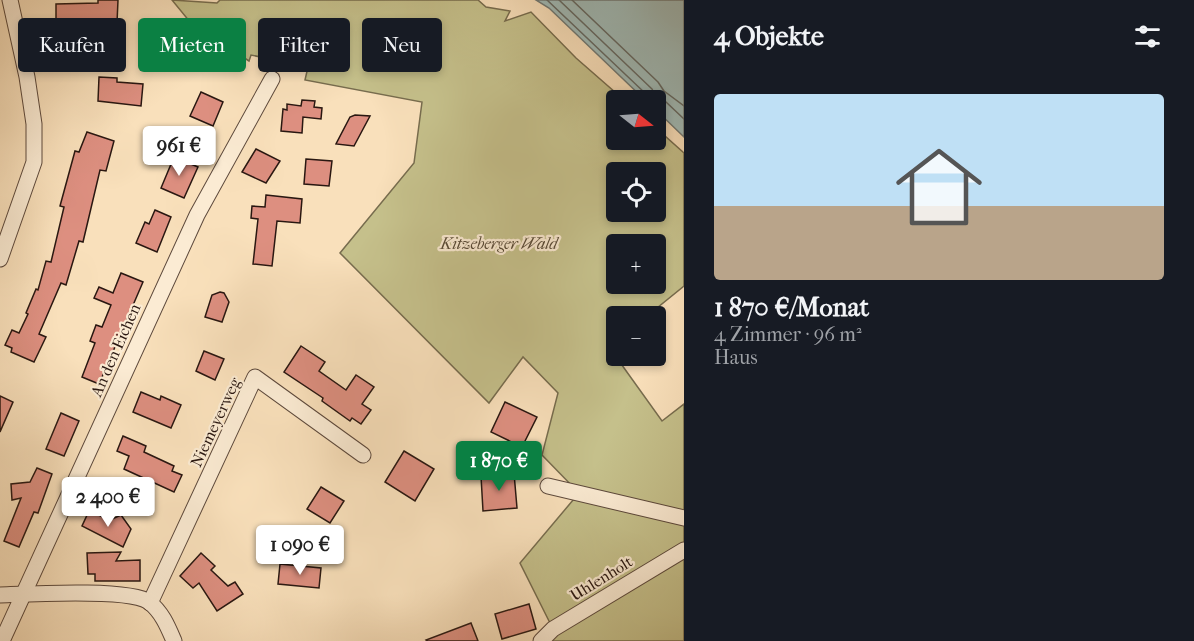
<!DOCTYPE html>
<html lang="de">
<head>
<meta charset="utf-8">
<style>
  body { margin:0; font-family:"IM FELL French Canon",serif; background:#242831; color:#f1f3f6; height:100vh; display:flex; flex-direction:column; font-size:22px; white-space:nowrap }
  * { box-sizing:border-box; margin:0 }
  p { font-size:20px; color:#9ea1a6 }
  .icon { flex:none; width:33px; height:33px; fill:none; stroke:currentColor; stroke-width:2; stroke-linecap:round; stroke-linejoin:round }
  .map { position:relative; flex:1; overflow:hidden }
  .sheet { display:flex; flex-direction:column; background:#171b24; width:510px }
  .sheet>* { flex:none }
  .top-card { position:absolute; left:18px; top:18px; width:570px; height:54px; display:flex; gap:12px }
  .needle { width:39px; rotate:107deg }
  .controls { position:absolute; left:606px; top:90px; display:grid; gap:12px }
  .controls a { display:grid; place-items:center; width:60px; height:60px; border-radius:6px; background:#171b24; box-shadow:0 3px 9px #0003; font-size:30px }
  .price { position:absolute; translate:-50% -51px; padding:0 14px; border-radius:6px; background:#fff; color:#222; font-size:20px; line-height:39px; filter:drop-shadow(0 2px 3px #0008) }
  .price::after { content:''; position:absolute; left:50%; top:36px; width:18px; height:14px; margin-left:-9px; background:inherit; clip-path:polygon(0 0,100% 0,50% 100%) }
  .price.active { background:#0b8043; color:#fff }
  ul { padding:0; list-style:none }
  li { display:grid; align-content:center; gap:12px; height:318px; padding:0 30px }
  li+li { border-top:2px solid #363941 }
  li span { display:grid; place-items:center; height:186px; border-radius:6px; color:#555 }
  li>.icon { margin-inline-start:auto }
  span .icon { width:108px; height:108px; fill:#fffc; stroke-width:1 }
  li b { font-size:26px }
  h2 { display:flex; justify-content:space-between; align-items:center; height:72px; padding:0 30px; font-size:26px }
  .chip { padding:0 21px; border-radius:6px; background:#171b24; box-shadow:0 3px 9px #0003; font-size:21px; line-height:54px }
  .chip.active { background:#0b8043; color:#fff }
  main { display:flex; flex:1; min-height:0 }
  .map>svg:first-child { display:block }
</style>
</head>
<body>
<main>
<div class="map">
<svg width="684" height="641" viewBox="0 0 684 641">
  <rect width="100%" height="100%" fill="#f9e0bb"/>
  <filter id="stains"><feTurbulence type="fractalNoise" baseFrequency=".00333" numOctaves="4"/><feColorMatrix values="0 0 0 0 .2 0 0 0 0 .09 0 0 0 0 .02 0 0 0 .5 -.17"/></filter>
  <radialGradient id="worn" r=".72"><stop offset=".6" stop-color="#630" stop-opacity="0"/><stop offset="1" stop-color="#630" stop-opacity=".3"/></radialGradient>
  <path fill="#c5c08b" stroke="#776c4e" stroke-width="1.5" fill-rule="evenodd" d="M172,0L217,3L220,0H478L486,7L510,11L505,21L531,12L576,58L624,100H616V140H656V128L684,153V286L647,316H616V341L609,347L662,421L684,404V641H541L553,629L520,563L579,493L542,455L558,393L523,357L489,403L340,253L414,163L422,102L305,80L308,67L251,55L249,61L190,22ZM616,172H656V212H616ZM616,244H656V284H616Z"/>
  <polygon fill="#a0bbb8" stroke="#707975" stroke-width="1.5" points="536,0 684,0 684,137 656,110 656,100 645,100 549,8"/>
  <g fill="none" stroke-linecap="round" stroke-linejoin="round">
    <g stroke="#646964" stroke-width="1.5">
      <polyline points="547,0 646,94 649,100"/>
      <polyline points="559,0 652,89 657,98 666,102 684,119"/>
      <polyline points="572,0 658,82 664,91 684,106"/>
    </g>
  </g>
  <g fill="#dd8f80" stroke="#291711" stroke-width="1.5">
    <polygon points="98,0 118,0 117,23 80,21 80,25 56,25 56,4 98,3"/>
    <polygon points="99,77 117,78 117,82 143,84 141,106 98,101"/>
    <polygon points="201,92 223,102 213,126 190,116"/>
    <polygon points="302,100 315,101 314,107 322,108 321,119 303,117 302,133 281,131 283,109 287,110 287,104 301,106"/>
    <polygon points="355,115 370,116 354,146 336,144 350,117"/>
    <polygon points="87,132 114,141 106,171 100,170 83,242 79,241 66,285 61,283 39,334 46,337 34,362 11,352 12,348 5,345 12,330 19,333 28,314 26,313 36,289 38,290 46,261 51,262 64,207 60,206 75,151 79,152"/>
    <polygon points="256,149 280,161 266,183 242,172"/>
    <polygon points="174,157 198,167 184,198 161,188"/>
    <polygon points="306,159 332,161 329,186 304,184"/>
    <polygon points="266,195 302,199 300,223 277,221 272,266 253,264 258,219 251,218 252,206 265,207"/>
    <polygon points="155,210 171,217 157,252 136,243 145,222 149,224"/>
    <polygon points="121,273 143,282 99,384 82,377 95,343 90,341 96,325 102,327 111,305 94,298 99,287 113,293"/>
    <polygon points="220,292 224,293 229,302 222,322 205,317 212,295"/>
    <polygon points="301,346 325,362 319,371 346,390 356,375 374,387 362,404 371,410 361,424 352,418 350,421 322,401 323,398 284,372"/>
    <polygon points="204,351 224,359 215,380 196,371"/>
    <polygon points="141,392 160,400 161,396 181,405 171,428 133,412"/>
    <polygon points="0,396 13,402 0,432"/>
    <polygon points="505,402 537,417 522,447 491,432"/>
    <polygon points="61,413 79,421 64,456 46,449"/>
    <polygon points="123,436 146,446 144,452 174,466 172,471 182,475 174,492 124,469 129,456 117,451"/>
    <polygon points="404,451 434,469 415,501 385,482"/>
    <polygon points="37,468 52,474 38,513 34,512 19,547 4,541 21,498 12,500 11,484 30,482"/>
    <polygon points="514,473 517,508 483,511 481,476"/>
    <polygon points="321,487 344,501 330,523 307,509"/>
    <polygon points="89,511 110,520 121,515 131,529 123,547 82,526"/>
    <polygon points="121,552 116,561 140,560 140,581 95,581 95,574 88,574 87,553"/>
    <polygon points="201,553 215,566 211,570 228,586 235,582 243,594 217,611 199,583 193,588 180,576"/>
    <polygon points="280,564 321,568 319,588 278,584"/>
    <polygon points="529,604 536,629 502,639 495,614"/>
    <polygon points="471,623 478,641 427,641 426,640"/>
  </g>
  <g fill="none" stroke-linecap="round" stroke-linejoin="round">
    <g stroke="#5d493c" stroke-width="17">
      <g id="minor">
        <polyline points="0,259 34,162 34,124 27,77 10,0"/>
        <polyline points="548,486 684,518"/>
        <path d="M0,595C28,594 130,588 149,602C162,612 168,627 174,641"/>
        <polyline points="150,603 255,377 363,455"/>
        <polyline points="2,641 197,215 272,79"/>
        <polyline points="541,641 553,629 684,550"/>
      </g>
    </g>
    <use href="#minor" stroke="#fbebd3" stroke-width="15"/>
  </g>
  <g text-anchor="middle" stroke-width="4.5" stroke-linejoin="round" paint-order="stroke">
    <g font-size="16" font-style="italic" fill="#584a36" stroke="#fbebd3">
      <text x="499" y="249">Kitzeberger Wald</text>
    </g>
    <g font-size="16" fill="#291711" stroke="#fbebd3">
      <text transform="translate(115 350) rotate(-66)" y="6">An den Eichen</text>
      <text transform="translate(215 422) rotate(-65)" y="6">Niemeyerweg</text>
      <text transform="translate(601 578) rotate(-32)" y="6">Uhlenholt</text>
    </g>
  </g>
  <rect width="100%" height="100%" filter="url(#stains)"/>
  <rect width="100%" height="100%" fill="url(#worn)"/>
</svg>
<div class="controls">
<a><svg class="needle" viewBox="-14 -14 28 28"><path d="M0-13l5 13h-10z" fill="#e53935"/><path d="M0 13l5-13h-10z" fill="#9ea1a6"/></svg></a>
<a><svg class="icon" aria-label="locate" viewBox="0 0 24 24"><circle cx="12" cy="12" r="6"/><path d="M12 2v4M12 18v4M2 12h4M18 12h4"/></svg></a>
<a>+</a>
<a>−</a>
</div>
<b class="price" style="left:179px;top:177px">961 €</b>
<b class="price active" style="left:499px;top:492px">1 870 €</b>
<b class="price" style="left:108px;top:528px">2 400 €</b>
<b class="price" style="left:300px;top:576px">1 090 €</b>
<div class="top-card">
<a class="chip">Kaufen</a>
<a class="chip active">Mieten</a>
<a class="chip">Filter</a>
<a class="chip">Neu</a>
</div>
</div>
<section class="sheet">
<h2>4 Objekte<svg class="icon" aria-label="filters" viewBox="0 0 24 24"><path d="M4 7h16M4 17h16"/><circle cx="9" cy="7" r="2"/><circle cx="15" cy="17" r="2"/></svg></h2>
<ul>
<li><span style="background:linear-gradient(#bfe0f5 60%,#b9a48a 0)"><svg class="icon" aria-label="home" viewBox="0 0 24 24"><path d="M3 11l9-7 9 7M6 9v11h12V9"/></svg></span><div><b>1 870 €/Monat</b><p>4 Zimmer · 96 m²</p><p>Haus</p></div></li>
</ul>
</section>
</main>
</body>
</html>
